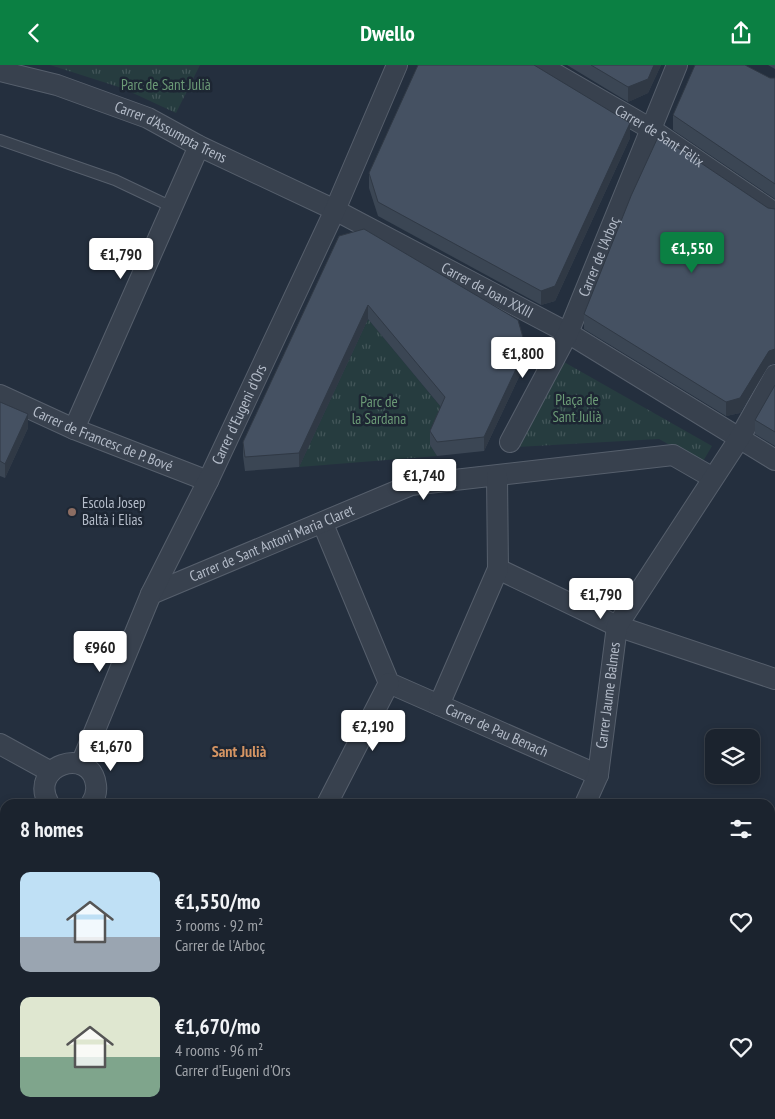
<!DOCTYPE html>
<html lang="en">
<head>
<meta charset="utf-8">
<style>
  body { margin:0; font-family:"PT Sans Narrow",sans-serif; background:#282f3a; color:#f1f3f6; height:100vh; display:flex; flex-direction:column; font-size:19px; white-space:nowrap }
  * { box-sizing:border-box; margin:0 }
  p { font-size:16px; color:#a0a4aa }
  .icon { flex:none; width:28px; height:28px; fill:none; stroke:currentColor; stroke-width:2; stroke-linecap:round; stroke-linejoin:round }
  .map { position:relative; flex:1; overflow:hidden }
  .panel { position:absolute; left:0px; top:734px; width:775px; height:321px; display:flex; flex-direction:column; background:#1b232e; border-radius:15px 15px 0 0; box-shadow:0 2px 8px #0003,0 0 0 1px #39404a }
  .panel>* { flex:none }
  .fabs { position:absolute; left:705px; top:664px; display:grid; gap:10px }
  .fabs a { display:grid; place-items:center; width:55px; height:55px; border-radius:10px; background:#1b232e; box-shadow:0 2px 8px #0003,0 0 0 1px #39404a; font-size:25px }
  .price { position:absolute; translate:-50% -42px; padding:0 11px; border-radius:5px; background:#fff; color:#222; font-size:16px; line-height:32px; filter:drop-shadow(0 1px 2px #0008) }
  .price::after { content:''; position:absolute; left:50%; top:30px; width:15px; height:11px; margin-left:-8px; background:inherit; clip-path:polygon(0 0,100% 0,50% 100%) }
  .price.current { background:#0b8043; color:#fff }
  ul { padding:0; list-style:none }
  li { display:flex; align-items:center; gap:15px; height:125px; padding:0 20px }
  li span { display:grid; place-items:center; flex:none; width:140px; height:100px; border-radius:10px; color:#555 }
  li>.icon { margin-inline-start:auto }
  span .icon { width:60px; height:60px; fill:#fffc; stroke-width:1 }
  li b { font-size:21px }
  h2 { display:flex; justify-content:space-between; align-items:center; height:60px; padding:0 20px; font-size:21px }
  header { display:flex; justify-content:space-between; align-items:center; height:65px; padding:0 20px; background:#0b8043; color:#fff; font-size:22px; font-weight:700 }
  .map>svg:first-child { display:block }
</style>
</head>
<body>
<header><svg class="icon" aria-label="back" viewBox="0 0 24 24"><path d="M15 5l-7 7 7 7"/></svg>Dwello<svg class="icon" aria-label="share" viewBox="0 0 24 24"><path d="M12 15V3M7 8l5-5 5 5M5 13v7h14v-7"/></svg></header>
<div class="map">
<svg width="775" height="1054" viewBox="0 0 775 1054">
  <defs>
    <pattern id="park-tufts" width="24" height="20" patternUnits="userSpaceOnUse" patternTransform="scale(1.25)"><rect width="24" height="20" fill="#263c3f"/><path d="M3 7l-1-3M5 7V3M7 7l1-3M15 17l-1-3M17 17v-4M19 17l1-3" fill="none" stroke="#435659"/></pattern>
  </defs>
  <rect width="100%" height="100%" fill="#242f3e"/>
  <g fill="url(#park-tufts)">
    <polygon points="50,0 200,0 176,48 122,23"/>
    <polygon points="368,254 445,347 430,380 437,391 299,402"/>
    <polygon points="564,297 712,381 702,398 659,374 517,382"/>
  </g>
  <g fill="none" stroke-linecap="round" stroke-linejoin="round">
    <g stroke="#565f6c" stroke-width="12">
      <polyline id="lane" points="0,75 115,115 172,142"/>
    </g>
    <g stroke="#565f6c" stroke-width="22">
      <g id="street">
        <path id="s1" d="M540,0L651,64L775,148"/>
        <path id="s2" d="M0,6L57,20L148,53L199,81L335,145L568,268L775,395"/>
        <path id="s3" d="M0,330L74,364L208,416"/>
        <polyline points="74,364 199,81"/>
        <path id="s4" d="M510,377L568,268L677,0"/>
        <path id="s5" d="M323,459L389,618L598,710"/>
        <polyline points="498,504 617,561 775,614"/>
        <path id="s6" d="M151,529L411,420L673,390L713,413"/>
        <polyline points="439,640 498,504 497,411"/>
        <polyline points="0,679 51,707"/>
        <path id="s7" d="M81,699L151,529L208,416L335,145L397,0"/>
        <path d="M49,739C27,700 91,680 96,720C97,727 95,733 91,739"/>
        <polyline points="327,739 389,618"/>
        <path id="s8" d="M585,739L598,710L617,561L739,374L775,310"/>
        <polyline points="770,824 775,816"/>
        <polyline points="0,843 5,835"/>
        <polyline points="770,852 775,857"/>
        <polyline points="0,893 5,897"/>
        <polyline points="237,1050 243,1054"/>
        <polyline points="628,1050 635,1054"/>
        <polyline points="343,1054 345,1050"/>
      </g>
    </g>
    <use href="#lane" stroke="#38414e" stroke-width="10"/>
    <use href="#street" stroke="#38414e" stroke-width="20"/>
  </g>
  <g fill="#3b4654">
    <polygon points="567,0 661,0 648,28 628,37"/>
    <polygon points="768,0 775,0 775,4"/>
    <polygon points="770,13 775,13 775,134 673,65 673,50"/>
    <polygon points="630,73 555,236 541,240 378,151 369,123 369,108"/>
    <polygon points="768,143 775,144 775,298 769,300 740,348 726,351 584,264 584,249"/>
    <polygon points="339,171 526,297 484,386 437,391 430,380 430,366 441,342 368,254 299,402 245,406 243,391 243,377"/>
    <polygon points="775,320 775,381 755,369 755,355"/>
    <polygon points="0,337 28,363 5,413 0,411"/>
  </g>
  <g fill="#303945">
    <polygon points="654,0 661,0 648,28 628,37 628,22"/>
    <polygon points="630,58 630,73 555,236 541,240 541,226"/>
    <polygon points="368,240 368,254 299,402 299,388"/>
    <polygon points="526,283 526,297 484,386 484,372"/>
    <polygon points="775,284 775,298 769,300 740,348 726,351 726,337 769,286"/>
    <polygon points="28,349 28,363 5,413 5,399"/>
    <polygon points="613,1050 615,1050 615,1054 611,1054"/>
  </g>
  <g fill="#455162" stroke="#303945">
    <polygon points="418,0 534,0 630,58 555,221 541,226 378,137 369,108"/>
    <polygon points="591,0 654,0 648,14 628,22"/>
    <polygon points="695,0 745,0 770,13 775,13 775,119 673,50"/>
    <polygon points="658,72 683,86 768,143 775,144 775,284 769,286 740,333 726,337 584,249 631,131"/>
    <polygon points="364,164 518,255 526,283 484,372 437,377 430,366 445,332 368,240 299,388 245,392 243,377 339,171"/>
    <polygon points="775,320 775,367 755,355"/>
    <polygon points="0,337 28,349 5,399 0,396"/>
    <polygon points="86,1050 210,1050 213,1054 82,1054"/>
    <polygon points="352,1050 613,1050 611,1054 350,1054"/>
  </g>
  <circle fill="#8d6e63" stroke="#1d2633" stroke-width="2" cx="72" cy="447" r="5"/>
  <g text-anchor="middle" stroke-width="5" stroke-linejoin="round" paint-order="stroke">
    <g font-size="15" fill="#6b9a76" stroke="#1d2633">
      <text x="166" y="25">Parc de Sant Julià</text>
      <text x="577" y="340">Plaça de<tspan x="577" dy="17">Sant Julià</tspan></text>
      <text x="379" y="342">Parc de<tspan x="379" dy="17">la Sardana</tspan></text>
    </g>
    <g font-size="15" fill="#b4bcc9" stroke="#1d2633">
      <text dy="5" stroke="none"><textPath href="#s2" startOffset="182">Carrer d'Assumpta Trens</textPath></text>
      <text dy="5" stroke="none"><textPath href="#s1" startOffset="139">Carrer de Sant Fèlix</textPath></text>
      <text dy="5" stroke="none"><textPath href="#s4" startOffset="206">Carrer de l'Arboç</textPath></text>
      <text dy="5" stroke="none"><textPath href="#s2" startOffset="536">Carrer de Joan XXIII</textPath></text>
      <text dy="5" stroke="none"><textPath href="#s7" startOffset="384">Carrer d'Eugeni d'Ors</textPath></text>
      <text dy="5" stroke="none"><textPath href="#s3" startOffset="112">Carrer de Francesc de P. Bové</textPath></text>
      <text dy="5" stroke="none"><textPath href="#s6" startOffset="131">Carrer de Sant Antoni Maria Claret</textPath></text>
      <text dy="5" stroke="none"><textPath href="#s8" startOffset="112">Carrer Jaume Balmes</textPath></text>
      <text dy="5" stroke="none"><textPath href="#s5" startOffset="290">Carrer de Pau Benach</textPath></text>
    </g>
    <g font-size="15" fill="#b4bcc9" stroke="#1d2633" text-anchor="start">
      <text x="82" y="443">Escola Josep<tspan x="82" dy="17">Baltà i Elias</tspan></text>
    </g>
    <g font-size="16" font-weight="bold" fill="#d59563" stroke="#1d2633">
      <text x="239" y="692">Sant Julià</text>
    </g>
  </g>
</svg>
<div class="fabs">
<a><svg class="icon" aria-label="layers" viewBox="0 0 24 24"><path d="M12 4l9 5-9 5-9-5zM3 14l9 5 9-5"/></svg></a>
</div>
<b class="price current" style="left:692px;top:209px">€1,550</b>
<b class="price" style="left:121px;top:215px">€1,790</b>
<b class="price" style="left:523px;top:314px">€1,800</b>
<b class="price" style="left:424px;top:436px">€1,740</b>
<b class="price" style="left:601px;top:555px">€1,790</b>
<b class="price" style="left:100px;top:608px">€960</b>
<b class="price" style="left:373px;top:687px">€2,190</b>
<b class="price" style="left:111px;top:707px">€1,670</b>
<section class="panel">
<h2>8 homes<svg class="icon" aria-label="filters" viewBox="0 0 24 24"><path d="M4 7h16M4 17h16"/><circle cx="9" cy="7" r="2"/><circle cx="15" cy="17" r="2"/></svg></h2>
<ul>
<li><span style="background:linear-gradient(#bfe0f5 65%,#9aa5b1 0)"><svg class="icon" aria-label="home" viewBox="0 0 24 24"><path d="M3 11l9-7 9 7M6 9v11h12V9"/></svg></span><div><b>€1,550/mo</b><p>3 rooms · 92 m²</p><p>Carrer de l'Arboç</p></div><svg class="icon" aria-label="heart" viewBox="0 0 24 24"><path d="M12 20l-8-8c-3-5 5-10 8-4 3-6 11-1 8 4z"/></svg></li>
<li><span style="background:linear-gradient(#dfe7d0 60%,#7fa58c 0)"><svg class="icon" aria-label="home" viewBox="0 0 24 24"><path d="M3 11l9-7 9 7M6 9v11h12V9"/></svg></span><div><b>€1,670/mo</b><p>4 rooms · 96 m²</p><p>Carrer d'Eugeni d'Ors</p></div><svg class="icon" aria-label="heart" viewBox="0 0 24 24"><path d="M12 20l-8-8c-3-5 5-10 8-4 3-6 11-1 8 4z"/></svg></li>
</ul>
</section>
</div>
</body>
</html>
